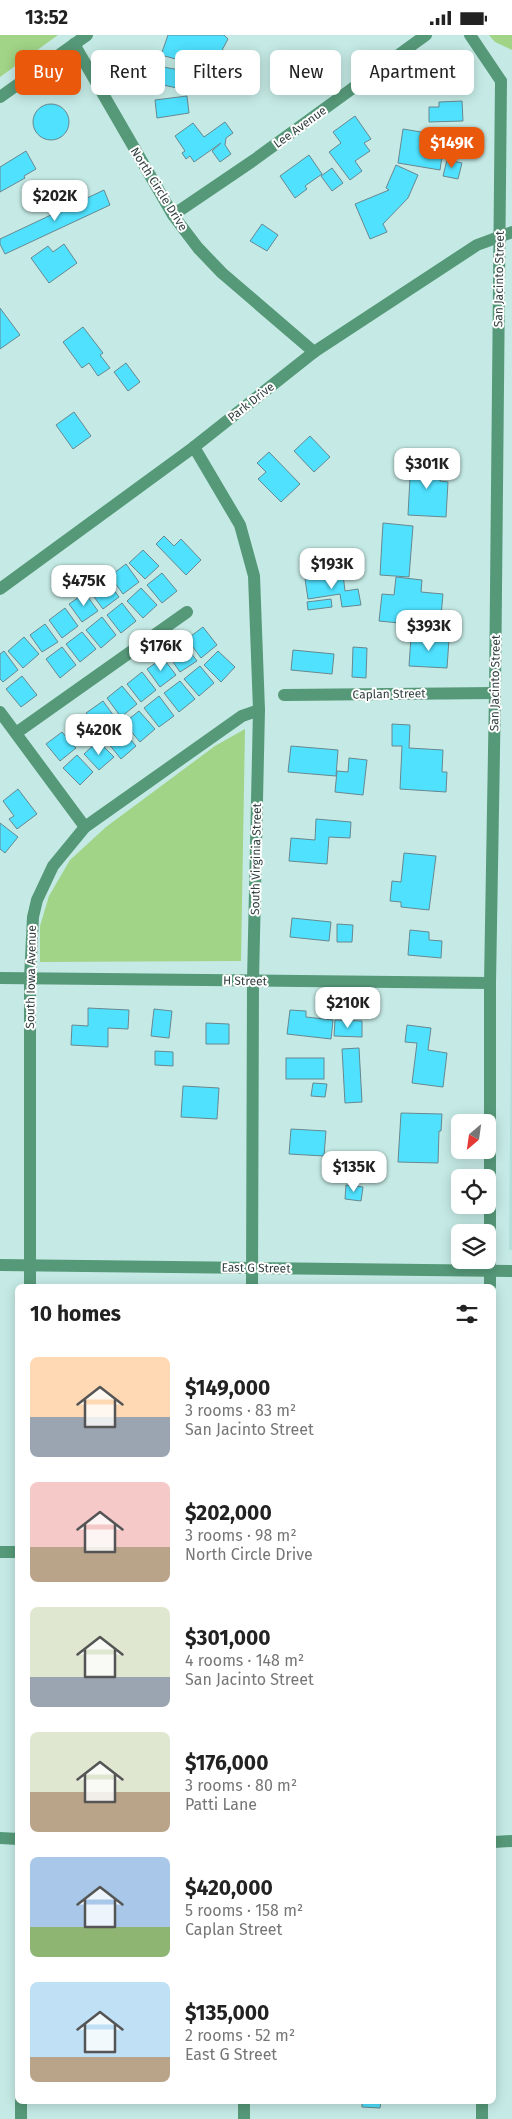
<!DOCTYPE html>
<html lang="en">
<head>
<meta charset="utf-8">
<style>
  body { margin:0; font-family:"Fira Sans",sans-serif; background:#f2f2f2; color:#222; height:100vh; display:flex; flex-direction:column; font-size:19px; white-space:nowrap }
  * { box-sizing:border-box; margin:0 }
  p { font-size:16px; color:#767676 }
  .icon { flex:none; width:28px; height:28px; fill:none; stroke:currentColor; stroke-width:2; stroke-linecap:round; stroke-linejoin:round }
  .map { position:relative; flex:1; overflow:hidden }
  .drawer { position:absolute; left:15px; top:1249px; width:481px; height:820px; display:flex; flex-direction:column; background:#fff; border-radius:8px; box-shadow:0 2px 12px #0003 }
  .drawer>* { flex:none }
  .banner { position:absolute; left:15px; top:15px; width:482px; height:45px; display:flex; gap:10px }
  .needle { width:32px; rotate:209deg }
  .tools { position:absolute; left:451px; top:1079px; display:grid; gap:10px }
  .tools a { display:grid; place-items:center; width:45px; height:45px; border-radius:8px; background:#fff; box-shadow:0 2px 12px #0003; font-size:25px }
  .price { position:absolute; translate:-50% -42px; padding:0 11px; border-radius:10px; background:#fff; color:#222; font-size:16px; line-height:32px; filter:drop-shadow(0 1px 2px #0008) }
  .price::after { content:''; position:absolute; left:50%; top:30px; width:15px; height:11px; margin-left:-8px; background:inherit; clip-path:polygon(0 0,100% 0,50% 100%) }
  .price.on { background:#ea580c; color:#fff }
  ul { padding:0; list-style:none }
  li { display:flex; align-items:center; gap:15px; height:125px; padding:0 15px }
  li span { display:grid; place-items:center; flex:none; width:140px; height:100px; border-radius:8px; color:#555 }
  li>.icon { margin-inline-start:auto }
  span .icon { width:60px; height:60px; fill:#fffc; stroke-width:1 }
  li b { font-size:21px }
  h2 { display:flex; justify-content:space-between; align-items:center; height:60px; padding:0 15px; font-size:21px }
  .chip { padding:0 18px; border-radius:8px; background:#fff; box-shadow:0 2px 12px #0003; font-size:18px; line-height:45px }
  .chip.on { background:#ea580c; color:#fff }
  .status { display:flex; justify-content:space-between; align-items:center; height:35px; padding:0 25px; background:#fff; direction:ltr }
  .status svg { height:14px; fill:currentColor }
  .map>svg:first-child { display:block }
</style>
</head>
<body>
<div class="status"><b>13:52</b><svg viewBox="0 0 49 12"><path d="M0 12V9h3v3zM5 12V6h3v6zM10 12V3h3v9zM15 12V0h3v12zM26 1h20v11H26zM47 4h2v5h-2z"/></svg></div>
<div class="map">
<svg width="512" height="2084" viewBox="0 0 512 2084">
  <rect width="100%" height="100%" fill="#c5eae5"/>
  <polygon fill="#b1ded9" points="512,872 512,1215 509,1215"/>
  <g fill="#a1d487">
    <polygon points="0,0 58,0 0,42"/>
    <polygon points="489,0 512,0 512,15 495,7"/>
    <polygon points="245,694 241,926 40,927 40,891 49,861 70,825 106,792 215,711"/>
  </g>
  <g fill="#4fe1fe" stroke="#678890">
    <polygon points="168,0 224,0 228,4 212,34 161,20"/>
    <polygon points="157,31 186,36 182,54 153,48"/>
    <polygon points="187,61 189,78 157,83 155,65"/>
    <polygon points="462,66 463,86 429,87 429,72 439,72 439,67"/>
    <circle cx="51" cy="87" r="18"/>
    <polygon points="355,81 371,104 364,108 370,116 355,126 362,136 350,145 329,117 341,108 333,97"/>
    <polygon points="225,87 233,98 226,103 225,110 231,119 220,127 212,116 221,108 194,127 190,121 186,124 182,118 185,116 175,101 193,88 204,102"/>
    <polygon points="403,94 445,101 440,135 398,128"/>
    <polygon points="26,116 36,134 24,141 25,143 0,157 0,132"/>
    <polygon points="309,120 322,139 305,151 307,154 295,163 280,141"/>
    <polygon points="447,125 462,128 458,144 443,141"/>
    <polygon points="396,130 418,140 408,163 383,189 387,197 370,204 355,169 389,155 386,153"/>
    <polygon points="332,133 343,148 332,156 321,141"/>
    <polygon points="104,155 110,170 5,219 0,209 0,204"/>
    <polygon points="262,189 278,200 267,216 250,206"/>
    <polygon points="64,209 77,228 49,248 31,223 48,211 53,217"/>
    <polygon points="0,273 20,300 0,314"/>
    <polygon points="83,292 103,318 100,320 110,333 98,341 89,328 82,333 63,307"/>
    <polygon points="126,328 140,347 128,356 114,337"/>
    <polygon points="74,377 91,401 73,414 56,390"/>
    <polygon points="310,401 330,422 314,437 294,416"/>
    <polygon points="269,417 300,449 281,467 258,444 266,437 257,428"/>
    <polygon points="411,424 441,426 440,446 448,447 446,482 408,480"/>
    <polygon points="383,488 413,491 409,542 380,540"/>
    <polygon points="164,501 174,511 181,504 201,525 186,540 156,509"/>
    <polygon points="143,515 159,531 145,544 129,528"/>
    <polygon points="126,529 139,547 123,559 110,541"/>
    <polygon points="162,538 177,556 162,568 147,550"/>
    <polygon points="343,539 345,556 358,554 361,570 342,572 340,559 308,564 305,544"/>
    <polygon points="396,542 422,545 421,557 443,559 440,592 379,586 382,559 394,560"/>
    <polygon points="105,543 119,562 103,574 89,555"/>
    <polygon points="141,553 157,570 143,583 127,566"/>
    <polygon points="85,558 98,576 82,587 69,569"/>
    <polygon points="331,564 332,572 308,575 307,567"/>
    <polygon points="122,568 136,586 121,598 107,580"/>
    <polygon points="65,573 78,591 62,603 49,585"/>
    <polygon points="102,582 116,600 101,613 86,595"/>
    <polygon points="45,589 58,607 42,617 30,600"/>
    <polygon points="203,592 217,610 201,623 187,604"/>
    <polygon points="82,597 96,614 80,627 66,609"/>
    <polygon points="175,597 197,626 180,637 159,607"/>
    <polygon points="24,602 39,619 23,633 8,616"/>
    <polygon points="411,602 449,604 447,633 409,631"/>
    <polygon points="62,612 76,630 60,643 46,624"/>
    <polygon points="353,612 367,613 366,643 352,642"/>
    <polygon points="293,615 334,619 332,639 291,635"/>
    <polygon points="4,616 18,635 3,647 0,644 0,619"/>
    <polygon points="218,616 235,632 221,647 204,630"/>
    <polygon points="163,623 176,640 160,652 147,634"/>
    <polygon points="200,631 214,648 199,661 184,644"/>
    <polygon points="142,637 156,655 141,667 127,649"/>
    <polygon points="22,641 37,660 21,672 6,654"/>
    <polygon points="180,646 195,664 179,677 164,658"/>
    <polygon points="122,651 137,669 121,682 107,663"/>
    <polygon points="159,661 174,681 159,692 144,673"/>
    <polygon points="103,666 116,684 100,696 86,678"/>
    <polygon points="139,676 155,694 140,707 124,688"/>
    <polygon points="82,681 96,699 81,711 67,693"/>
    <polygon points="392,689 410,690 409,713 443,715 442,737 447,737 446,757 400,754 402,711 392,711"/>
    <polygon points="119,691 136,711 121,724 104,703"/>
    <polygon points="62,697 76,713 60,726 46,709"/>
    <polygon points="98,706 114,722 99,735 84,719"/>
    <polygon points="291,711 338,715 336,741 288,737"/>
    <polygon points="77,720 93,737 80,750 63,733"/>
    <polygon points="349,723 367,725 363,760 335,757 337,736 348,737"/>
    <polygon points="18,754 37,779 17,794 9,784 14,781 3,766"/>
    <polygon points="316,784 351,787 350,803 329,802 327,829 289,826 291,803 315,805"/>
    <polygon points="0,788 18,802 5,818 0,814"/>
    <polygon points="404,818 436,821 429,875 401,872 401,867 390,866 392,846 401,847"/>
    <polygon points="292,883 331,887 329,906 290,902"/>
    <polygon points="337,889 353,890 352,907 337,907"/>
    <polygon points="410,895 429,897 429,905 442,906 441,923 408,920"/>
    <polygon points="88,973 129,975 128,994 108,993 108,1012 71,1010 72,990 88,991"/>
    <polygon points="154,974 172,976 169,1003 151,1001"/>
    <polygon points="290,975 306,976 306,982 333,985 331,1004 287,999"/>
    <polygon points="335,985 362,986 362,1002 334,1001"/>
    <polygon points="206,988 229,989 229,1009 206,1009"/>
    <polygon points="407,990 431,993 428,1015 447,1018 443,1052 412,1048 417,1008 405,1007"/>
    <polygon points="359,1013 362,1067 345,1068 342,1014"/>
    <polygon points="155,1016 173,1017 173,1031 155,1030"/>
    <rect x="286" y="1023" width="38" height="21"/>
    <polygon points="313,1048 327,1049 325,1062 311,1061"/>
    <polygon points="183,1051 219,1053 217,1084 181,1082"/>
    <polygon points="401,1078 442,1079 441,1096 439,1096 438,1128 398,1127"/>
    <polygon points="291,1094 326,1096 324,1121 289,1119"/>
    <polygon points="346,1150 363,1152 361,1166 345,1164"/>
    <polygon points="362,2066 381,2066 380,2073 362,2072"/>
  </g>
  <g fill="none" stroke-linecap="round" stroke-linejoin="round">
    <g stroke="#569979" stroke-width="12">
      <polyline points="470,0 501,46"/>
      <polyline points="74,9 173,180 198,213 222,238 314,317"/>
      <polyline points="0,62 87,0"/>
      <polyline points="173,180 254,125 426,0"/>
      <polyline points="194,412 240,490 254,541 259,675 253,946 252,1251"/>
      <polyline points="0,554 194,412 314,317 477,210 512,197"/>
      <polyline points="284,660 495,658"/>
      <polyline points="0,677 85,792"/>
      <polyline points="16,698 187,577"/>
      <polyline points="0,943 490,948"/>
      <polyline points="0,1230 512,1236"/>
      <polyline points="30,1251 30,943 33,882 37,865 53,831 85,792 242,681 259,675"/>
      <polyline points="490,1251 490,948 495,658 501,46"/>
      <polyline points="0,1517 18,1517"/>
      <polyline points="0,1803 18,1804"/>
      <polyline points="494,1807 512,1806"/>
      <polyline points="21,2084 21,2066"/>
      <polyline points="244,2084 244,2066"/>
      <polyline points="482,2084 482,2066"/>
    </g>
  </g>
  <g text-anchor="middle" stroke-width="4" stroke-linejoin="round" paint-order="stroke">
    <g font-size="12" fill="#31403f" stroke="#fff">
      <text transform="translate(300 92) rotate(-36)" y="4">Lee Avenue</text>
      <text transform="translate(159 154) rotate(58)" y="4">North Circle Drive</text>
      <text transform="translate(499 244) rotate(-89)" y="4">San Jacinto Street</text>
      <text transform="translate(251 367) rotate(-38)" y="4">Park Drive</text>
      <text transform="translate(495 648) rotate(-89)" y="4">San Jacinto Street</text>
      <text transform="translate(389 659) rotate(-1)" y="4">Caplan Street</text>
      <text transform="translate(256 824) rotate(-89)" y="4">South Virginia Street</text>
      <text transform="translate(31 942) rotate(-89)" y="4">South Iowa Avenue</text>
      <text transform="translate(245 946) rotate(1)" y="4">H Street</text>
      <text transform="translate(256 1233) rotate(1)" y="4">East G Street</text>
    </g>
  </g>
</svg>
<div class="tools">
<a><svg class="needle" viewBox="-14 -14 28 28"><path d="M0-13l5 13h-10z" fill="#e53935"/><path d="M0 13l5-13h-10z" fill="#767676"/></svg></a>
<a><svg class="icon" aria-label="locate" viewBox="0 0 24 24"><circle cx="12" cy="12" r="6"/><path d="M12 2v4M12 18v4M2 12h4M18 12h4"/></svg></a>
<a><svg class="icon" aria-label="layers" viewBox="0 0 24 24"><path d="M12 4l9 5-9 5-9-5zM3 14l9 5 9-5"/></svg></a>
</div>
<b class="price on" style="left:452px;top:134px">$149K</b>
<b class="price" style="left:55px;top:187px">$202K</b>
<b class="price" style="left:427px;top:455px">$301K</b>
<b class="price" style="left:332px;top:555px">$193K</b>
<b class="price" style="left:84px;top:572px">$475K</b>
<b class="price" style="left:429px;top:617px">$393K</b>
<b class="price" style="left:161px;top:637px">$176K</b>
<b class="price" style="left:99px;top:721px">$420K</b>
<b class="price" style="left:348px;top:994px">$210K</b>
<b class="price" style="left:354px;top:1158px">$135K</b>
<div class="banner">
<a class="chip on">Buy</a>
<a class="chip">Rent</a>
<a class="chip">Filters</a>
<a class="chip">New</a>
<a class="chip">Apartment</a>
</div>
<section class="drawer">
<h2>10 homes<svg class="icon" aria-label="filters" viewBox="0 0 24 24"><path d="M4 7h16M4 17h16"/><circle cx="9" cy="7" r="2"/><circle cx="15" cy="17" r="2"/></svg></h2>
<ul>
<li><span style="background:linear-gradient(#ffd9b3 60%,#9aa5b1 0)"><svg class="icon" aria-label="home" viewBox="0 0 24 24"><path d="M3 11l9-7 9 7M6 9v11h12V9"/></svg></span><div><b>$149,000</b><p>3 rooms · 83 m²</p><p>San Jacinto Street</p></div></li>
<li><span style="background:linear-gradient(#f6c9c9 65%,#b9a48a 0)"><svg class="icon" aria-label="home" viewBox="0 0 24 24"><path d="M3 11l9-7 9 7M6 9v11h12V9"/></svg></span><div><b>$202,000</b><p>3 rooms · 98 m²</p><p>North Circle Drive</p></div></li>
<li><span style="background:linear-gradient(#dfe7d0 70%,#9aa5b1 0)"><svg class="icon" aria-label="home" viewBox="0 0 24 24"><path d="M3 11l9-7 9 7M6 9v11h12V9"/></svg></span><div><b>$301,000</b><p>4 rooms · 148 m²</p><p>San Jacinto Street</p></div></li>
<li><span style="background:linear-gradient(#dfe7d0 60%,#b9a48a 0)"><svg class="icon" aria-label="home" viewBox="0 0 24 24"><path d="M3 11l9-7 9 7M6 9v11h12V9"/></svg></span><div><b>$176,000</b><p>3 rooms · 80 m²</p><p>Patti Lane</p></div></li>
<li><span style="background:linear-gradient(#a9c7e8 70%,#8fb573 0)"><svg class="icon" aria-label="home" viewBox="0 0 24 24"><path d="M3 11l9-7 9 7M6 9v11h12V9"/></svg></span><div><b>$420,000</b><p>5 rooms · 158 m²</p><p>Caplan Street</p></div></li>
<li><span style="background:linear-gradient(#bfe0f5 75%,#b9a48a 0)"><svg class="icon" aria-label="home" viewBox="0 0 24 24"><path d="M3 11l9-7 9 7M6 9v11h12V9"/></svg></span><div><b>$135,000</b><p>2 rooms · 52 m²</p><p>East G Street</p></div></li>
</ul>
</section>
</div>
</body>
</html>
